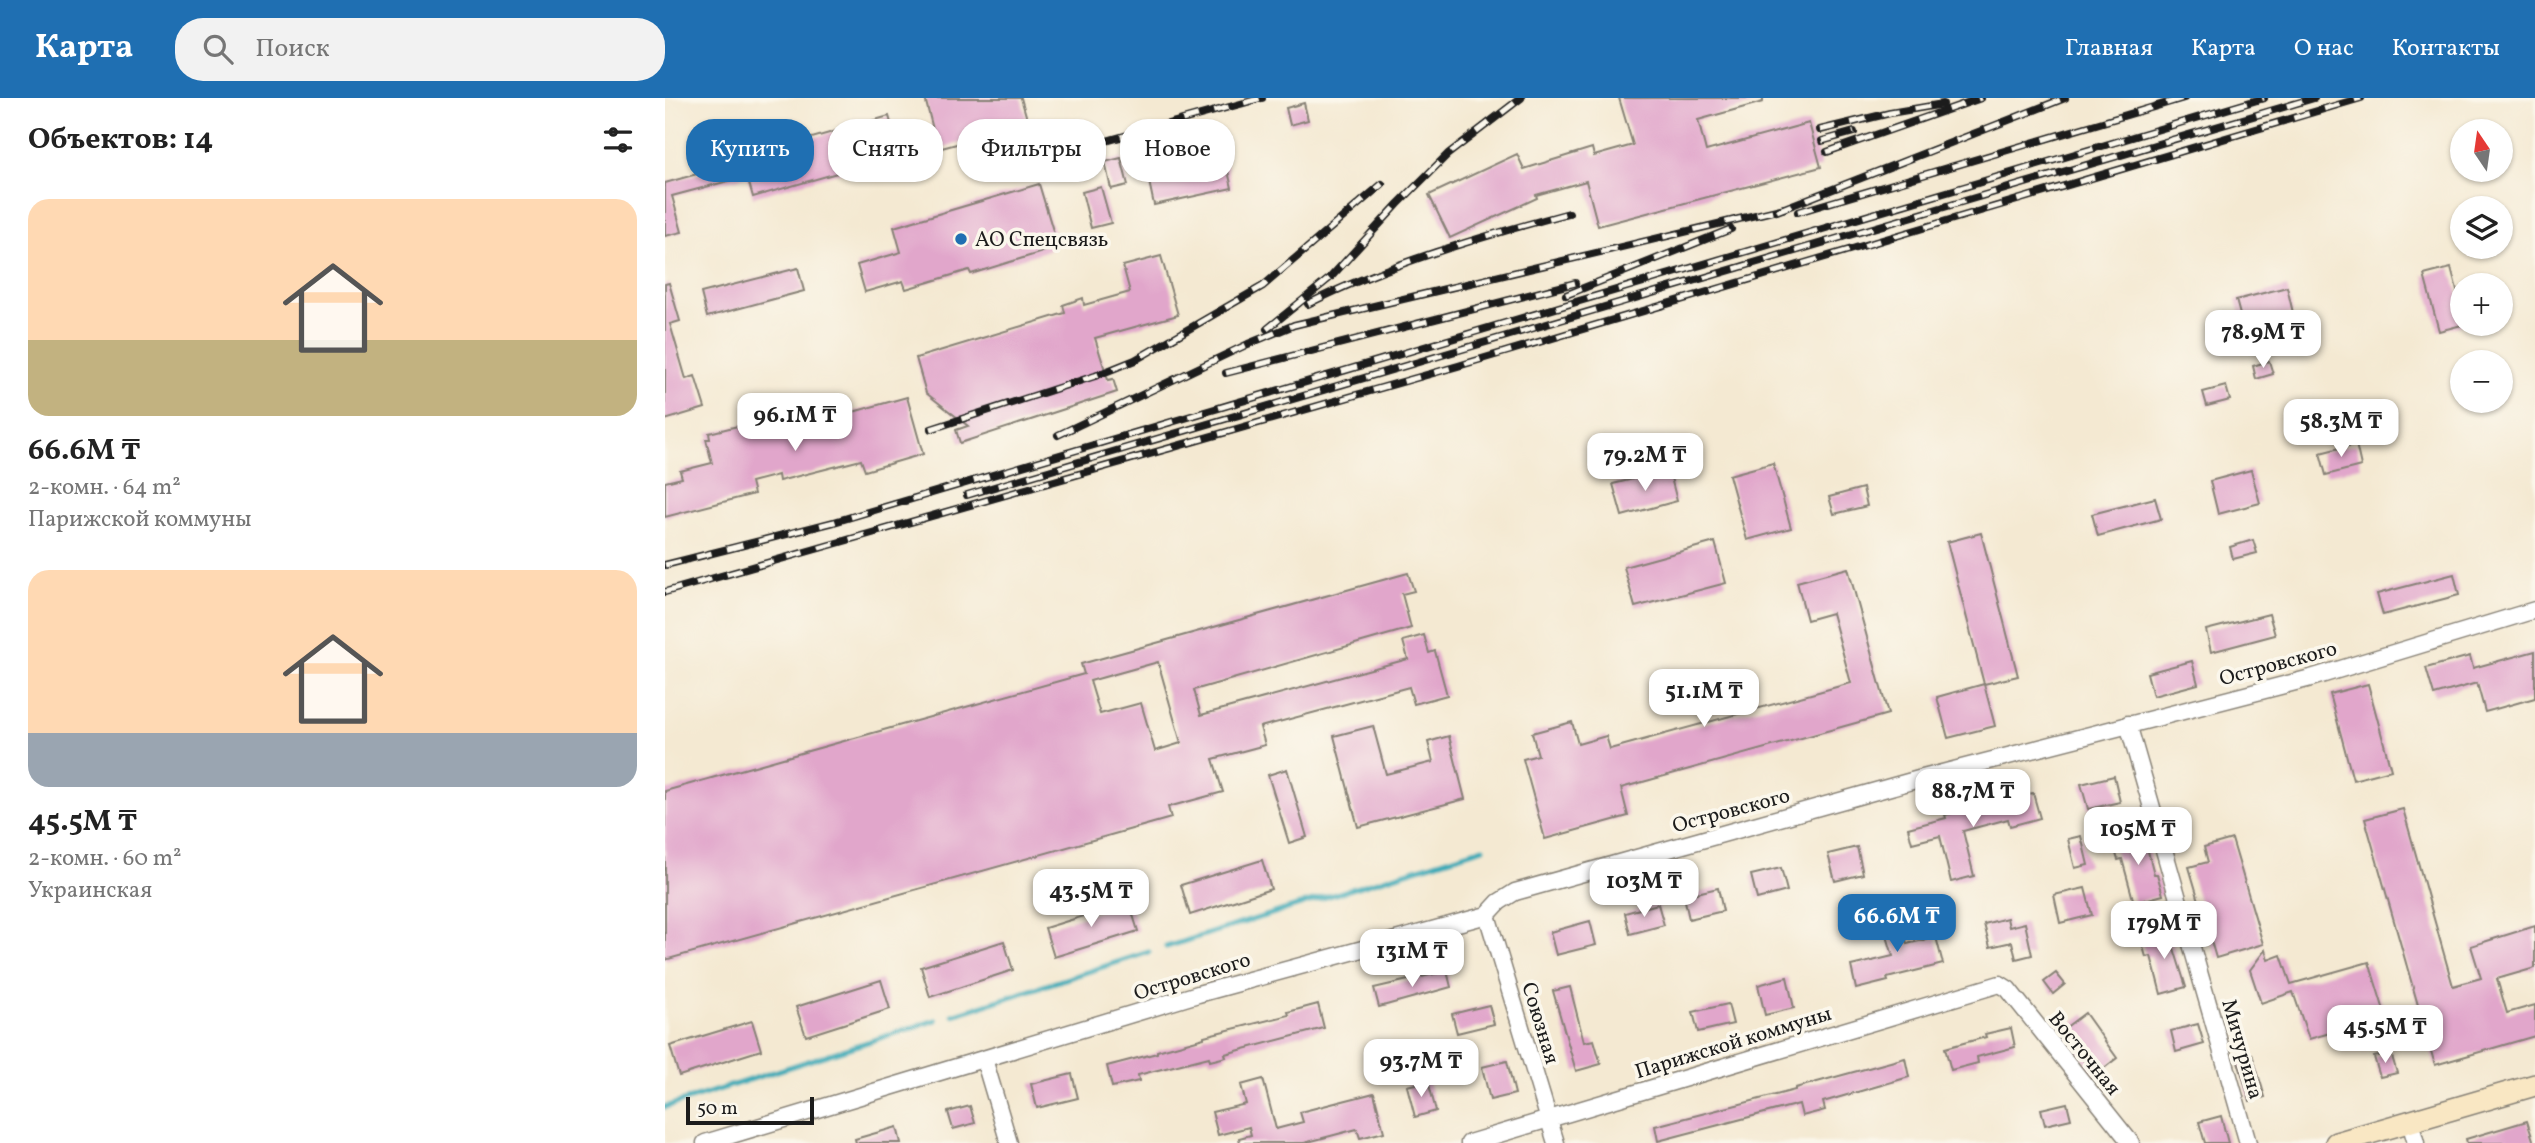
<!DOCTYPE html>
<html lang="ru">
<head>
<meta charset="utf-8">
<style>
  body { margin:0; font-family:Vollkorn,serif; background:#f2f2f2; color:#222; height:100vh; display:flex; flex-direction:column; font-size:26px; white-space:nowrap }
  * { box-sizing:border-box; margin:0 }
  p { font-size:23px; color:#767676 }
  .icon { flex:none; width:38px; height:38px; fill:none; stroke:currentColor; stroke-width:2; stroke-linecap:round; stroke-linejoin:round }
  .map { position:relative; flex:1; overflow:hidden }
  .details { display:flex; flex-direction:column; background:#fff; width:665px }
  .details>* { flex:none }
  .hud { position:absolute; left:21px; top:21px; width:665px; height:63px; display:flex; gap:14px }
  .needle { width:46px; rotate:347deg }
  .tools { position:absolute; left:1785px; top:21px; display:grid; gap:14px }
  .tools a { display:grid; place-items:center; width:63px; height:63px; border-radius:50%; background:#fff; box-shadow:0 2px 5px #0004; font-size:35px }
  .scale { position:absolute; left:21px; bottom:18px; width:128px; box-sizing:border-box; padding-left:7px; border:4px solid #1c1c1c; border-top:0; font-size:19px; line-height:24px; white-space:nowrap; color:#1c1c1c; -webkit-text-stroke:5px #fbf7ec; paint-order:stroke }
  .price { position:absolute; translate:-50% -60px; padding:0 16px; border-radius:14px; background:#fff; color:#222; font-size:23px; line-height:46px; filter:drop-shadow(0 2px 4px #0008) }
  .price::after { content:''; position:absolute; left:50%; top:42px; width:21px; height:16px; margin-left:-10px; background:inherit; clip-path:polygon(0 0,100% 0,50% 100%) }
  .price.on { background:#1f6fb2; color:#fff }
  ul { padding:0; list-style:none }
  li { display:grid; align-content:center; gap:14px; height:371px; padding:0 28px }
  li span { display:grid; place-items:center; height:217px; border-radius:21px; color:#555 }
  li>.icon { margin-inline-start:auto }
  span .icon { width:126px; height:126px; fill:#fffc; stroke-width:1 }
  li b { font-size:30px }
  h2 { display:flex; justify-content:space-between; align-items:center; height:84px; padding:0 28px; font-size:30px }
  .tag { padding:0 24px; border-radius:28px; background:#fff; box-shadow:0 2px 5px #0004; font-size:24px; line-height:63px }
  .tag.on { background:#1f6fb2; color:#fff }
  header { display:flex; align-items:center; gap:42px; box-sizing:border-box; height:98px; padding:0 35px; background:#1f6fb2; color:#fff }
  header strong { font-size:33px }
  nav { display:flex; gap:38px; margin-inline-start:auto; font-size:24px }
  .search { width:490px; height:63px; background:#f2f2f2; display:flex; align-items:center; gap:18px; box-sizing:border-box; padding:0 24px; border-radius:28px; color:#767676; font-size:26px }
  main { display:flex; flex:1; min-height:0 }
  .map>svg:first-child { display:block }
</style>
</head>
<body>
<header>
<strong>Карта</strong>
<div class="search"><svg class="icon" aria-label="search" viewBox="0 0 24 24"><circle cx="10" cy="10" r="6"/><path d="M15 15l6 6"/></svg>Поиск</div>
<nav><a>Главная</a><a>Карта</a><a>О нас</a><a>Контакты</a></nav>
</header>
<main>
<section class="details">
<h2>Объектов: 14<svg class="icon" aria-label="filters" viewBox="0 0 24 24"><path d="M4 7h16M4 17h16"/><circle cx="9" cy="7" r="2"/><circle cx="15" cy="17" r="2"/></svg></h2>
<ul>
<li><span style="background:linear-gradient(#ffd9b3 65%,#c2b280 0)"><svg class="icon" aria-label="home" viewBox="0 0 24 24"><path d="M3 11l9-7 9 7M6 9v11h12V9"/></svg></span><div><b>66.6M ₸</b><p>2-комн. · 64 m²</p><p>Парижской коммуны</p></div></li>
<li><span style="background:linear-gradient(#ffd9b3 75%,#9aa5b1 0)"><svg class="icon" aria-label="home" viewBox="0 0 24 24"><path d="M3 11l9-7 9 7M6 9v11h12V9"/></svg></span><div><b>45.5M ₸</b><p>2-комн. · 60 m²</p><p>Украинская</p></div></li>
</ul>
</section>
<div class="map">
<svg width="1870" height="1045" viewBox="0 0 1870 1045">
  <rect width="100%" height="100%" fill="#fbf7ec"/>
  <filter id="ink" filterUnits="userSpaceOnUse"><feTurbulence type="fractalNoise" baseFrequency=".0143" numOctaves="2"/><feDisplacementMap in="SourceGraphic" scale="14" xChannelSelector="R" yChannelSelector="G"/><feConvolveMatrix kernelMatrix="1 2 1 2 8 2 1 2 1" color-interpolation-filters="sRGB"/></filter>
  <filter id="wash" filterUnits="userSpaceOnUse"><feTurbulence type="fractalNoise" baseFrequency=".00686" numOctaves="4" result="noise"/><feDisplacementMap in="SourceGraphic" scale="28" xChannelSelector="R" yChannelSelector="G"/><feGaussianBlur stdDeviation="1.57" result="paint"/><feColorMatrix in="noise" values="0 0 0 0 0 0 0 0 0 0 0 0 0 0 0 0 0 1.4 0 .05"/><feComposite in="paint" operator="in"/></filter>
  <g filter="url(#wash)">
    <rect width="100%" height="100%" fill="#f4e9d2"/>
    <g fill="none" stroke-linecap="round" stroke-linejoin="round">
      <g stroke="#3aaab7" stroke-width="5">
        <polyline points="501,849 818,750"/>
        <polyline points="288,917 484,854"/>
        <polyline points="0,1009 271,922"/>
      </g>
    </g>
    <g id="blocks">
      <g fill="#e1a6cb" fill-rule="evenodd">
        <polygon points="260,0 356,0 372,56 323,69 314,40 273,51"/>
        <polygon points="954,0 1098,0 1098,4 1033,22 1041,53 1144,25 1156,69 933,128 921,83 871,97 872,100 785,140 764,97 852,56 859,71 927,50 929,58 968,47"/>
        <polygon points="639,5 643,22 625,27 621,10"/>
        <polygon points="224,18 235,57 88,99 82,78 7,98 17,134 0,138 0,85 78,63 77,60"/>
        <polygon points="559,56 567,90 489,107 482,74"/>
        <polygon points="456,60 463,87 446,91 440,64"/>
        <polygon points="374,86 389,136 384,152 306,176 304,172 241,191 238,183 200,194 192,167 236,154 229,129"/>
        <polygon points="436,89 446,125 426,130 417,94"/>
        <polygon points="496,158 513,217 430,240 443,282 448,281 452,294 295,345 291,332 303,328 261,295 251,260 400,215 398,207 418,200 419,207 465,194 458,168"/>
        <polygon points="133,170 139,193 42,219 36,195"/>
        <polygon points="1786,170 1797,212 1797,227 1774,233 1759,177"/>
        <polygon points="4,185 15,223 5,226 21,281 30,278 40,310 0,322 0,186"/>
        <polygon points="1622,189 1628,215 1578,228 1571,202"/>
        <polygon points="1604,263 1608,276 1591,281 1588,268"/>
        <polygon points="1561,288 1565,302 1542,308 1538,294"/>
        <polygon points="242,299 258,356 200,373 196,362 114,383 113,377 86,384 89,396 0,419 0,384 17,380 15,373 47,365 41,341 45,341 44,335 81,326 84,337 176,314 177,317"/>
        <polygon points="1691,346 1696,368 1661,377 1655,355"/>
        <polygon points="1108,365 1126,430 1082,442 1064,377"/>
        <polygon points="1004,372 1012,403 957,418 948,386"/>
        <polygon points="1586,372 1595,405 1553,416 1545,383"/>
        <polygon points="1198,390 1202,408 1169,416 1164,399"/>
        <polygon points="1490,400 1496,421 1433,438 1427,416"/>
        <polygon points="1316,435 1353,578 1319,586 1282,444"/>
        <polygon points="1588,442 1592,455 1568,461 1565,449"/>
        <polygon points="1050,444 1061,485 970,509 959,469"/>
        <polygon points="1183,470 1223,616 956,690 963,718 880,741 858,661 873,657 867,635 907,624 913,646 941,638 945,651 1186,585 1167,515 1142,522 1132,484"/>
        <path d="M743,475L749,493L737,496L746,530L529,592L536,617L743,561L738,543L759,537L764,555L770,553L782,597L749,606L744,589L595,629L600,647L548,661L558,694L503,709L506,720L0,862V693L419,576L416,566ZM493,564L516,645L490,653L476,605L435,616L425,583Z"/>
        <polygon points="1789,476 1794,497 1718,517 1712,496"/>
        <polygon points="1604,516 1610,537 1546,554 1541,532"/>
        <polygon points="1870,553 1870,600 1820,614 1812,585 1769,597 1761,570 1805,558 1808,570"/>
        <polygon points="1527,563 1533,586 1488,598 1482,575"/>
        <polygon points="1319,586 1330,628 1283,640 1272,599"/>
        <polygon points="1703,586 1726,672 1688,682 1665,596"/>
        <polygon points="708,628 721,676 768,664 763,644 784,638 800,701 693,729 669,638"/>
        <polygon points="622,671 642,739 624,745 603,677"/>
        <polygon points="1449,678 1455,704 1423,711 1416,686"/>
        <polygon points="1368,695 1375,720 1345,728 1343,721 1298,733 1309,778 1286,784 1275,738 1247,745 1243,730 1281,720 1280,717"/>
        <polygon points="1738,711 1788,888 1816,880 1806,848 1870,828 1870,870 1832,881 1842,915 1870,907 1870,938 1770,967 1700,721"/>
        <polygon points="1478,734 1489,776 1492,776 1498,797 1469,805 1457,761 1453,762 1447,743"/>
        <polygon points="1416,738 1423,767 1410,770 1403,741"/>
        <polygon points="1567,741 1598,846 1551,860 1524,769 1543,764 1539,749"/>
        <polygon points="1192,749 1198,776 1170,783 1163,756"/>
        <polygon points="597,762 606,791 525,817 516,787"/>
        <polygon points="1116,770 1122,793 1092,801 1086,777"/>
        <polygon points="1053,790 1058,813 1024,821 1019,798"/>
        <polygon points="1420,790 1427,817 1395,825 1389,797"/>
        <polygon points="464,804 473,833 389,859 380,830"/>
        <polygon points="993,806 999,827 965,836 960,815"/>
        <polygon points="1232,806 1242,846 1271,839 1278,866 1222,880 1223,883 1191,891 1186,868 1228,858 1214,811"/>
        <polygon points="1342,820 1344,829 1360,825 1367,857 1351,861 1347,844 1325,849 1319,826"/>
        <polygon points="925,823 931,847 891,857 885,834"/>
        <polygon points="1503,831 1521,889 1496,896 1486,858 1481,859 1475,838"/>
        <polygon points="339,843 348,872 265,899 256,869"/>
        <polygon points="1600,852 1603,862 1616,857 1626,886 1704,864 1721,919 1644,941 1628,894 1596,905 1585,872"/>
        <polygon points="782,873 786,889 714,909 709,890"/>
        <polygon points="1391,875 1400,886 1388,896 1379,884"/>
        <polygon points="1122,879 1129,910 1100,917 1093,887"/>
        <polygon points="216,882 225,911 141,938 131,909"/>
        <polygon points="905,889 919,944 929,942 936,966 911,973 888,893"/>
        <polygon points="653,906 659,930 560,956 561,959 545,963 544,959 473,977 474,983 447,989 442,968 492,955 492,953 539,940 539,938 624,917 623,914"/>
        <polygon points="1063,906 1068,926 1033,934 1028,914"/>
        <polygon points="824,907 829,926 792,935 787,916"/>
        <polygon points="1420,915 1452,960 1430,977 1396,933"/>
        <polygon points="87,923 96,952 14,978 5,948"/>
        <polygon points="1533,926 1539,946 1511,954 1506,933"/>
        <polygon points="1346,930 1350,949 1312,959 1313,965 1286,972 1280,950 1321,939 1320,936"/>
        <polygon points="1726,955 1732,975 1715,979 1709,959"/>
        <polygon points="1587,956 1600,999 1585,1003 1572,960"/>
        <polygon points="1240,960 1244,979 1158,1004 1160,1012 1137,1018 1134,1006 993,1043 990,1028 1130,992 1130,990"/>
        <polygon points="842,963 850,996 825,1002 817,969"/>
        <polygon points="407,976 413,1000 372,1010 366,986"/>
        <polygon points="598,981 611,1031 638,1024 635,1014 709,995 719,1034 695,1040 692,1031 639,1045 575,1045 574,1040 586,1037 584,1029 553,1037 547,1014 581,1006 576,987"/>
        <polygon points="763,983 771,1013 750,1019 742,988"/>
        <polygon points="1402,1005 1406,1021 1380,1027 1376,1011"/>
        <polygon points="305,1008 310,1025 288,1031 283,1014"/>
        <polygon points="1556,1018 1563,1045 1540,1045 1534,1024"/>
        <polygon points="1862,1023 1869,1045 1802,1045 1801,1041"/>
        <polygon points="232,1029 236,1045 191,1045 190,1041"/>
      </g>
    </g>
  </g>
  <g filter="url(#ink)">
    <use href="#blocks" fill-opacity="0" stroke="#888277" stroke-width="2"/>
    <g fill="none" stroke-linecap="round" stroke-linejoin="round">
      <g stroke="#888277" stroke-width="19">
        <g id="street">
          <polyline points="1463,626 1583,1045"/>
          <polyline points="822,817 891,1045"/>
          <polyline points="319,961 344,1045"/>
          <polyline points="1745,1024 1751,1045"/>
          <polyline points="40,1045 533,896 822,817 834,804 850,794 1254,681 1646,580 1870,512"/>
          <polyline points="804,1045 1335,886 1343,891 1466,1045"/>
        </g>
      </g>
      <g stroke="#888277" stroke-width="24">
        <polyline id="secondary" points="1671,1045 1870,987"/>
      </g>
      <use href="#street" stroke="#fff" stroke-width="16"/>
      <use href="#secondary" stroke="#f9e7c3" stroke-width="21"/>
      <g stroke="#1c1c1c" stroke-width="8">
        <g id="rail">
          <polyline points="1155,32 1225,15 1278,6"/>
          <polyline points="1157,43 1189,34"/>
          <polyline points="1162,54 1316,0"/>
          <polyline points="394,56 597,0"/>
          <polyline points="1112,113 1400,0"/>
          <polyline points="1133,114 1519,0"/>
          <polyline points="901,197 1066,131"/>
          <path d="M643,206C722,166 818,138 904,115"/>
          <polyline points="602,231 665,180 733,106 783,56 856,0"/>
          <polyline points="561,275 910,185"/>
          <polyline points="266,331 430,278 470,262 598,188 717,86"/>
          <polyline points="393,337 583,246 629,227 1120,110"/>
          <polyline points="302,397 1649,0"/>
          <polyline points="0,467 169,424 1599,0"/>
          <polyline points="0,494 793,268 1696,0"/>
        </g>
      </g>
      <use href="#rail" stroke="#fbf7ec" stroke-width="5" stroke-dasharray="16" stroke-linecap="butt"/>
    </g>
  </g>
  <circle fill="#1f6fb2" stroke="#fbf7ec" stroke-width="2.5" cx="296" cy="141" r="7"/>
  <g text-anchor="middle" stroke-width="7" stroke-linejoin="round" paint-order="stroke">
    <g font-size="21" fill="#1c1c1c" stroke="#fbf7ec" text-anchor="start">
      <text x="310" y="148">АО Спецсвязь</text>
    </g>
    <g font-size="21" fill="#1c1c1c" stroke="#fbf7ec">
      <text transform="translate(1613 565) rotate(-15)" y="7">Островского</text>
      <text transform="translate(1066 712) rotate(-15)" y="7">Островского</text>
      <text transform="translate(527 878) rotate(-17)" y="7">Островского</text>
      <text transform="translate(876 925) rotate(73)" y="7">Союзная</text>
      <text transform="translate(1068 944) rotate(-17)" y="7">Парижской коммуны</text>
      <text transform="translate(1578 951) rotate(74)" y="7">Мичурина</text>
      <text transform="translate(1420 955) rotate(51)" y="7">Восточная</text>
    </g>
  </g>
</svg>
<div class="tools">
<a><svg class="needle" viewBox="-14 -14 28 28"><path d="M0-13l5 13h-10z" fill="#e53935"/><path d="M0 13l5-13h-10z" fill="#767676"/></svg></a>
<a><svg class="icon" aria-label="layers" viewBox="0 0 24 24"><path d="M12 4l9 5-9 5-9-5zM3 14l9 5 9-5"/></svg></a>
<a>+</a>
<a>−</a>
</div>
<div class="scale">50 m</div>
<b class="price" style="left:1598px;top:272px">78.9M ₸</b>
<b class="price" style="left:130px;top:355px">96.1M ₸</b>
<b class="price" style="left:1676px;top:361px">58.3M ₸</b>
<b class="price" style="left:980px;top:395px">79.2M ₸</b>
<b class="price" style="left:1039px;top:631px">51.1M ₸</b>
<b class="price" style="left:1308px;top:731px">88.7M ₸</b>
<b class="price" style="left:1473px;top:769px">105M ₸</b>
<b class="price" style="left:979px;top:821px">103M ₸</b>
<b class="price" style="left:426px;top:831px">43.5M ₸</b>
<b class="price on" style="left:1232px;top:856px">66.6M ₸</b>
<b class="price" style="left:1499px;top:863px">179M ₸</b>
<b class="price" style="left:747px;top:891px">131M ₸</b>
<b class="price" style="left:1720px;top:967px">45.5M ₸</b>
<b class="price" style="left:756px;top:1001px">93.7M ₸</b>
<div class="hud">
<a class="tag on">Купить</a>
<a class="tag">Снять</a>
<a class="tag">Фильтры</a>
<a class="tag">Новое</a>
</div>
</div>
</main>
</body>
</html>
